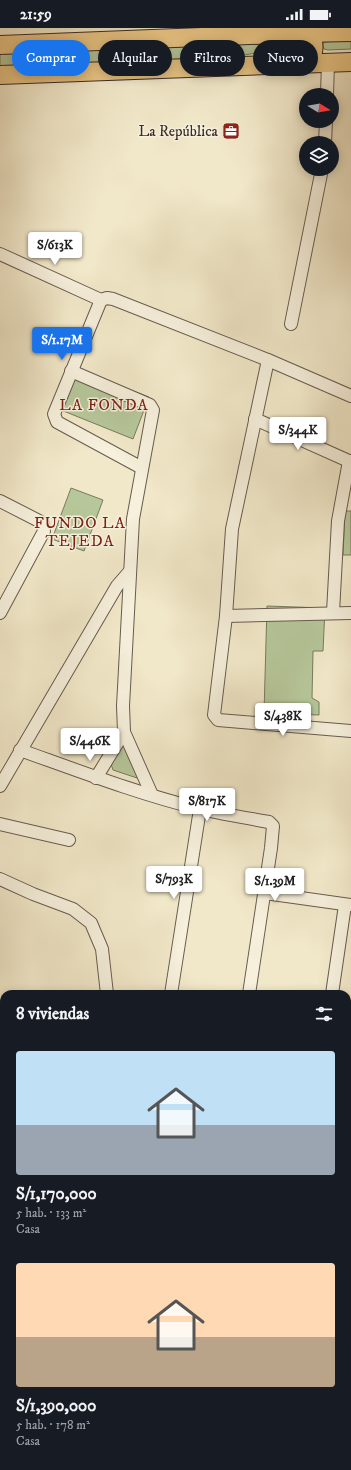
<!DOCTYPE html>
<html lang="es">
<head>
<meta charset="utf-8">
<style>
  body { margin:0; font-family:"IM FELL DW Pica",serif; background:#20242c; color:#f1f3f6; height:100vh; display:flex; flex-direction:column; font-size:15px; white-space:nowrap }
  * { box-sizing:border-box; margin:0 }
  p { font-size:13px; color:#9ea1a6 }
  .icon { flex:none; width:22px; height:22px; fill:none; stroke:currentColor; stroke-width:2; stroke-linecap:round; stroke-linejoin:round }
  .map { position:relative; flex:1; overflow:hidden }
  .details { position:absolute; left:0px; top:962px; width:351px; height:480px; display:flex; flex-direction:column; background:#171b24; border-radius:12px 12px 0 0; box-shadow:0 2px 10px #0003 }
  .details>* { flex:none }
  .top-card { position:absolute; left:12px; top:12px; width:327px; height:36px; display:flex; gap:8px }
  .needle { width:26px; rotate:101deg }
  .buttons { position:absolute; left:299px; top:60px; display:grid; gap:8px }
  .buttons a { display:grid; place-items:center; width:40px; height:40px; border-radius:50%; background:#171b24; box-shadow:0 2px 10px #0003; font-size:20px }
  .price { position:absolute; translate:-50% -34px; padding:0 9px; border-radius:4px; background:#fff; color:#222; font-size:13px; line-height:26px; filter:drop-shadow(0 1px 2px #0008) }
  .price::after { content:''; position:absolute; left:50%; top:24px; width:12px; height:9px; margin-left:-6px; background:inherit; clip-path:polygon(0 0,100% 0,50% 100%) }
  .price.current { background:#1a73e8; color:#fff }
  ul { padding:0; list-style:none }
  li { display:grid; align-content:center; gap:8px; height:212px; padding:0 16px }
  li span { display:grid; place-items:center; height:124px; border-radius:4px; color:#555 }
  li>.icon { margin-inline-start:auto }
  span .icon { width:72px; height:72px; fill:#fffc; stroke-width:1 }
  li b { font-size:17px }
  h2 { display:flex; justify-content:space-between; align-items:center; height:48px; padding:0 16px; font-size:17px }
  .pill { padding:0 14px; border-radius:18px; background:#171b24; box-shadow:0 2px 10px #0003; font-size:14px; line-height:36px }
  .pill.current { background:#1a73e8; color:#fff }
  .status { display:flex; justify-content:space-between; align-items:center; height:28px; padding:0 20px; background:#171b24; direction:ltr }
  .status svg { height:11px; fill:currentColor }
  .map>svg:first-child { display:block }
</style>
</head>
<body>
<div class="status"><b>21:59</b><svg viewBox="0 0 49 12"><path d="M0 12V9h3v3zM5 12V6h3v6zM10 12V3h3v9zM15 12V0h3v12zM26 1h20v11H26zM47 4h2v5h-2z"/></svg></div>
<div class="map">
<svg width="351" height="1442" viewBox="0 0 351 1442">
  <rect width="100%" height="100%" fill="#f1e8c9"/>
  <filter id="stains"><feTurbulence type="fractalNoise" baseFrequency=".005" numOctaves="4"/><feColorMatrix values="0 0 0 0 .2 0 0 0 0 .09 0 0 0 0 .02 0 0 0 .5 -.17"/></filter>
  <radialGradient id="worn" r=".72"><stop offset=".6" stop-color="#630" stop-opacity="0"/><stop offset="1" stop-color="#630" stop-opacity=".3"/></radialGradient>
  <g fill="#b6c79a" stroke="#787a60">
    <polygon points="351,12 351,21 328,22 324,21 323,18 324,14"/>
    <polygon points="301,14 304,16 304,21 301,23 262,24 227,30 0,40 0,26"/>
    <polygon points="77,341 149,369 133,411 61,382"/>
    <polygon points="71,460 103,472 84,523 52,511"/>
    <polygon points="345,483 351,483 351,527 343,527"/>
    <polygon points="267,578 325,580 323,623 313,623 312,670 319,674 319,687 264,685"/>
    <polygon points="122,714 140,751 113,742 111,736"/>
  </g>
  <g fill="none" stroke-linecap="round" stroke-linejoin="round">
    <g stroke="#675b50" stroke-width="14">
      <g id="minor">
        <polyline points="327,67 328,35"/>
        <polyline points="325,115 326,93"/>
        <polyline points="0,226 101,272 107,270 113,271 268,332 351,368"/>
        <polyline points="101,272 54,386 57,394 142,440"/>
        <polyline points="291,296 322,141"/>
        <polyline points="268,332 232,501 226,588 214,687 218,692 351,703"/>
        <polyline points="71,343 150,377 153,382 133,491 123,678 124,704 152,767"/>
        <polyline points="255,391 351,434"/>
        <polyline points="0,473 43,495 44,503 0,585"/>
        <polyline points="333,584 338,493 349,433"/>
        <polyline points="226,588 351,585"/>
        <path d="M20,722C79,743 139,766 200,781C223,786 246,790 269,794L273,798L271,820L249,966"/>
        <polyline points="96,750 124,704"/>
        <polyline points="0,758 117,558 130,543"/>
        <polyline points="0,796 69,812"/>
        <polyline points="0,851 33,866 73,881 91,895 102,921 107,966"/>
        <polyline points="265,865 351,877"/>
        <polyline points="171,966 200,781"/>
        <polyline points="332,966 345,877"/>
        <polyline points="0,1011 4,1013"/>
        <polyline points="347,1168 351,1166"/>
        <polyline points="0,1272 4,1273"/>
        <polyline points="0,1282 4,1287"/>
        <polyline points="0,1427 4,1431"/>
        <polyline points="10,1438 13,1442"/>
        <polyline points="147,1438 151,1442"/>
        <polyline points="168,1442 168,1438"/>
      </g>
    </g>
    <g stroke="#392c27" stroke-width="20">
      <g id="primary">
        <polyline points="0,17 303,5 351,4"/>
        <path d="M292,29H306L313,24C315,13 312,12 303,5"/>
        <polyline points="0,47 351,34"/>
      </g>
    </g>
    <use href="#minor" stroke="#f6f0dc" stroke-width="12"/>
    <use href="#primary" stroke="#e8c484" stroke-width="18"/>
  </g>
  <defs>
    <g id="office-square" transform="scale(0.9)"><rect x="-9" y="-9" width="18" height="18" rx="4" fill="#8f2418" stroke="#f6f0dc"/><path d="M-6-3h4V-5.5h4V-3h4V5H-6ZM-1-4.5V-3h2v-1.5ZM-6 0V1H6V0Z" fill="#fff"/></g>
  </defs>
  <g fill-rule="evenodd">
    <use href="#office-square" x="231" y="103"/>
  </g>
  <g text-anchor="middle" stroke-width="3" stroke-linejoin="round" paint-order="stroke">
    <g font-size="15" fill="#392c27" stroke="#f6f0dc" text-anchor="end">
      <text x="218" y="108">La República</text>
    </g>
    <g font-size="16" letter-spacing="1" fill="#7a1f14" stroke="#f6f0dc">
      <text x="104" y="382">LA FONDA</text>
      <text x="80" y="500">FUNDO LA<tspan x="80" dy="18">TEJEDA</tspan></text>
    </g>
  </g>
  <rect width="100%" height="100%" filter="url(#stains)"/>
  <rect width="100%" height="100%" fill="url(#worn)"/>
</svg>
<div class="buttons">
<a><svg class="needle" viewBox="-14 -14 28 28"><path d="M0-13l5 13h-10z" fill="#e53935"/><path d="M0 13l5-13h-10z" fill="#9ea1a6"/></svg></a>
<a><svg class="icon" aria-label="layers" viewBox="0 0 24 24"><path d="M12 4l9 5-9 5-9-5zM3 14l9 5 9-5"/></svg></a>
</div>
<b class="price" style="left:55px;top:238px">S/613K</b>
<b class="price current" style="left:62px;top:333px">S/1.17M</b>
<b class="price" style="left:298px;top:423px">S/344K</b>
<b class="price" style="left:283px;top:709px">S/438K</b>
<b class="price" style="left:90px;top:734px">S/446K</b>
<b class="price" style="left:207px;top:794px">S/817K</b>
<b class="price" style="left:174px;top:872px">S/793K</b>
<b class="price" style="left:275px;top:874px">S/1.39M</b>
<div class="top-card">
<a class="pill current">Comprar</a>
<a class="pill">Alquilar</a>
<a class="pill">Filtros</a>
<a class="pill">Nuevo</a>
</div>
<section class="details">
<h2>8 viviendas<svg class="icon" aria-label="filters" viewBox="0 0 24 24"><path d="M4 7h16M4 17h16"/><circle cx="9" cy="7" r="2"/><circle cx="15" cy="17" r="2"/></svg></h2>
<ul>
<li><span style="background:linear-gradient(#bfe0f5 60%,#9aa5b1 0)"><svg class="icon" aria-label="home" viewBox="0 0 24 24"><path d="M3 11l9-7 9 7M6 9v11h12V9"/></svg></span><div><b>S/1,170,000</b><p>5 hab. · 133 m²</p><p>Casa</p></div></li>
<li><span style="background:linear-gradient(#ffd9b3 60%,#b9a48a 0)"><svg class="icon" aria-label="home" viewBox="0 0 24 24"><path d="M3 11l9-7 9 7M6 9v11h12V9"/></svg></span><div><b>S/1,390,000</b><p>5 hab. · 178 m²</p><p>Casa</p></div></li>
</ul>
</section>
</div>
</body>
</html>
